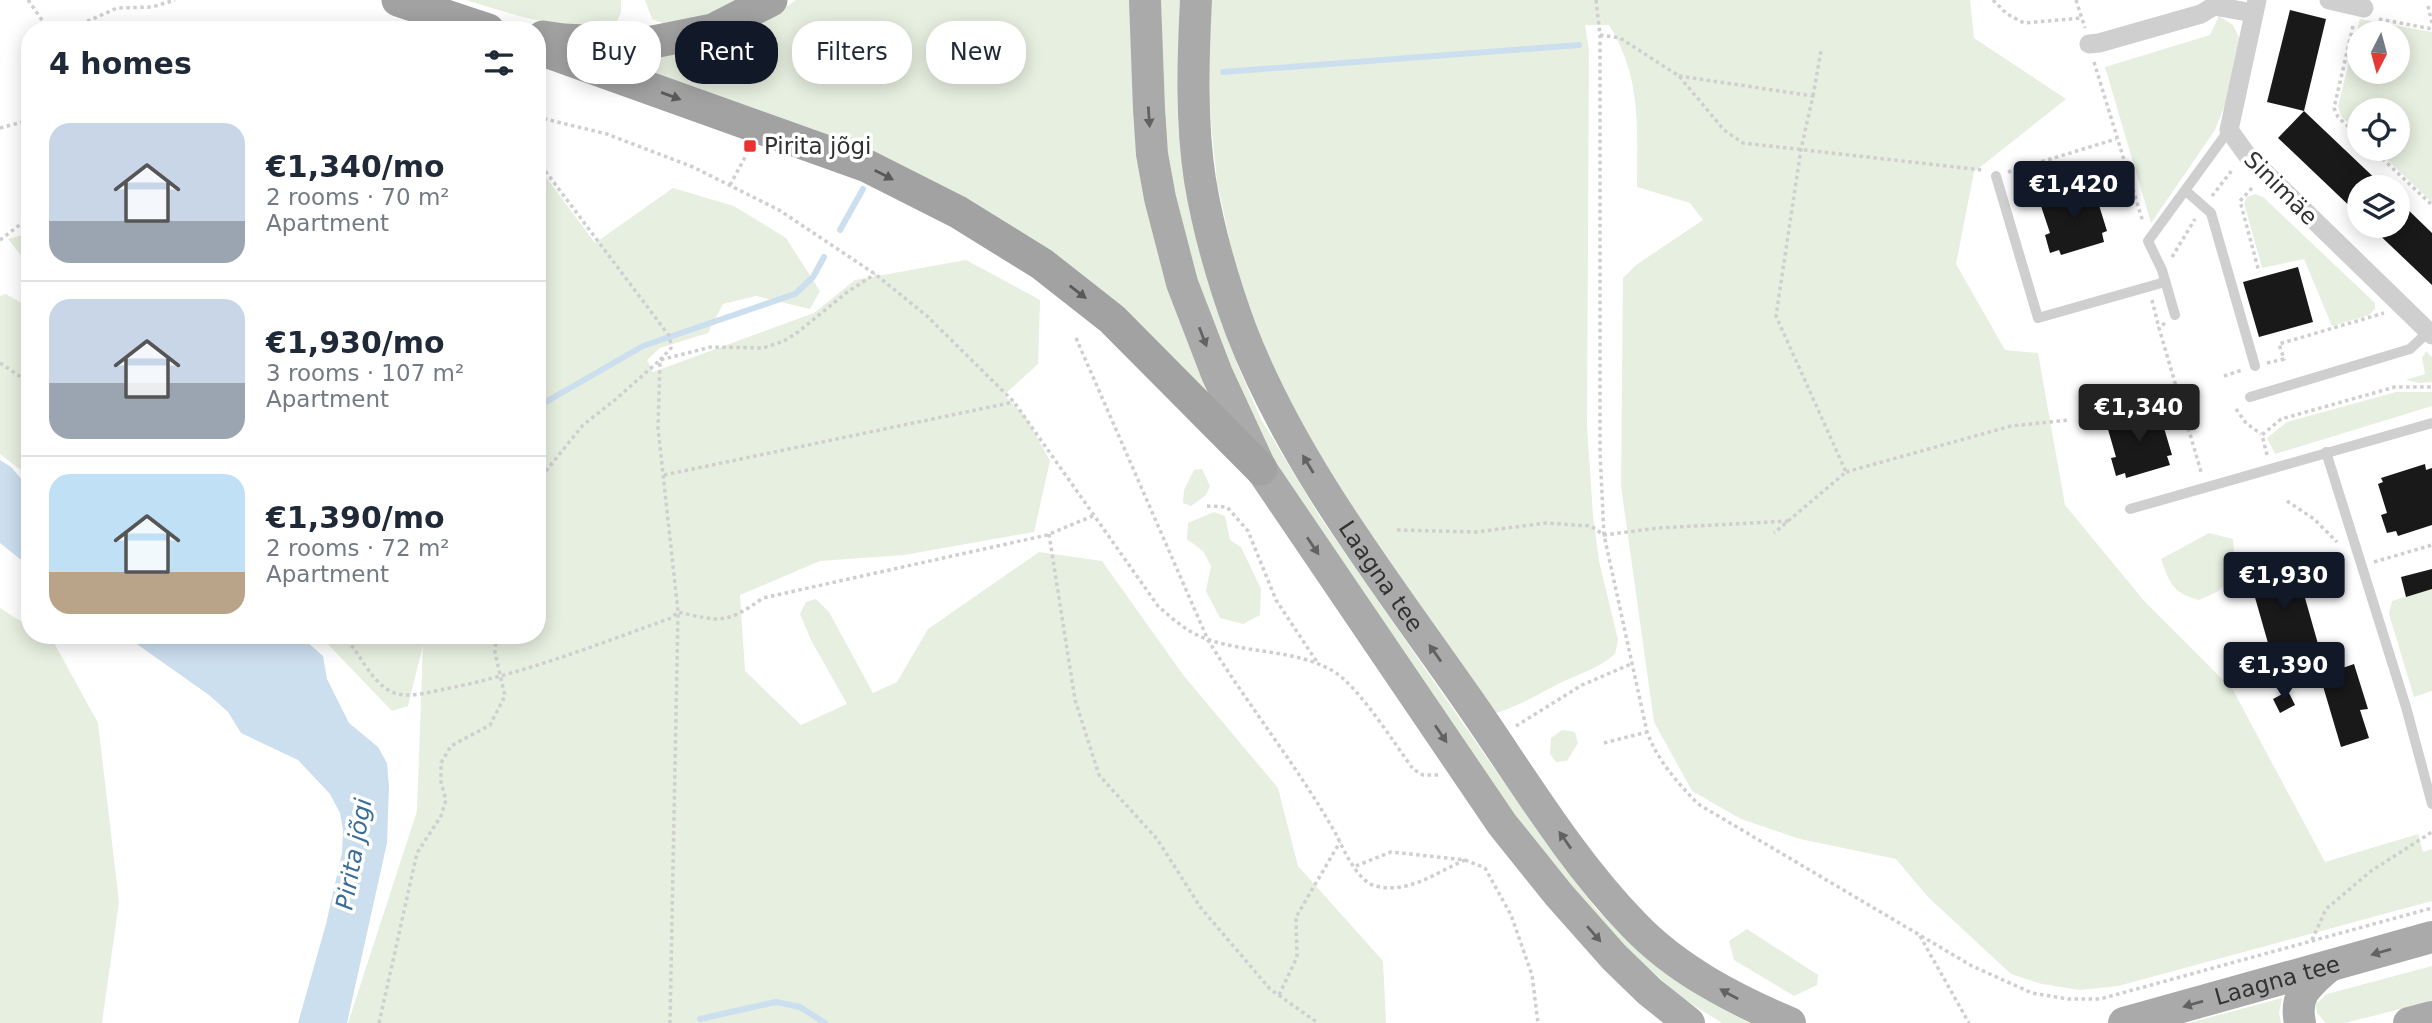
<!DOCTYPE html>
<html lang="en">
<head>
<meta charset="utf-8">
<style>
  body { margin:0; font-family:"DejaVu Sans",sans-serif; background:#f2f2f3; color:#1f2937; height:100vh; display:flex; flex-direction:column; font-size:26px; white-space:nowrap }
  * { box-sizing:border-box; margin:0 }
  p { font-size:23px; color:#747a83 }
  .icon { flex:none; width:38px; height:38px; fill:none; stroke:currentColor; stroke-width:2; stroke-linecap:round; stroke-linejoin:round }
  .map { position:relative; flex:1; overflow:hidden }
  .panel { position:absolute; left:21px; top:21px; width:525px; height:623px; display:flex; flex-direction:column; background:#fff; border-radius:28px; box-shadow:0 4px 18px #0003 }
  .panel>* { flex:none }
  .top-card { position:absolute; left:567px; top:21px; width:665px; height:63px; display:flex; gap:14px }
  .needle { width:46px; rotate:186deg }
  .controls { position:absolute; left:2347px; top:21px; display:grid; gap:14px }
  .controls a { display:grid; place-items:center; width:63px; height:63px; border-radius:50%; background:#fff; box-shadow:0 4px 18px #0003; font-size:35px }
  .price { position:absolute; translate:-50% -60px; padding:0 16px; border-radius:7px; background:#111827; color:#fff; font-size:23px; line-height:46px; filter:drop-shadow(0 2px 4px #0008) }
  .price::after { content:''; position:absolute; left:50%; top:42px; width:21px; height:16px; margin-left:-10px; background:inherit; clip-path:polygon(0 0,100% 0,50% 100%) }
  .price.current { background:#222; color:#fff }
  ul { padding:0; list-style:none }
  li { display:flex; align-items:center; gap:21px; height:175px; padding:0 28px }
  li+li { border-top:2px solid #e0e1e3 }
  li span { display:grid; place-items:center; flex:none; width:196px; height:140px; border-radius:21px; color:#555 }
  li>.icon { margin-inline-start:auto }
  span .icon { width:84px; height:84px; fill:#fffc; stroke-width:1 }
  li b { font-size:30px }
  h2 { display:flex; justify-content:space-between; align-items:center; height:84px; padding:0 28px; font-size:30px }
  .tag { padding:0 24px; border-radius:28px; background:#fff; box-shadow:0 4px 18px #0003; font-size:24px; line-height:63px }
  .tag.current { background:#111827; color:#fff }
  .map>svg:first-child { display:block }
</style>
</head>
<body>
<div class="map">
<svg width="2432" height="1023" viewBox="0 0 2432 1023">
  <rect width="100%" height="100%" fill="#fff"/>
  <g fill="#e7efe0" fill-rule="evenodd">
    <path d="M466,0H621V13L616,23C568,34 512,14 466,0Z"/>
    <polygon points="645,0 744,0 697,20 668,25 652,19"/>
    <polygon points="796,0 1132,0 1219,409 1059,262 590,55 769,18"/>
    <polygon points="1154,0 1180,0 1178,97 1184,167 1215,302 1238,366 1261,419 1320,517 1548,846 1597,910 1640,951 1703,998 1749,1023 1722,1023 1685,1000 1596,923 1547,864 1511,809 1449,723 1290,488 1227,378 1160,155"/>
    <path d="M1210,0H1970L1974,38L2066,99L1974,172L1956,264L2005,350L2038,353L2065,505L2145,602L2233,690L2325,862L2418,834L2423,852L2432,849V901L2118,986L2080,990L2042,984L2011,974L1928,897L1896,859L1800,839L1741,819L1692,791L1654,722L1621,486L1623,278L1636,265L1703,220L1690,203L1637,187C1637,127 1642,78 1609,25H1585L1589,51L1587,426L1593,515L1599,561L1618,640L1615,654C1599,668 1579,674 1560,683C1538,694 1518,707 1493,714L1362,527L1288,405L1257,333L1234,260L1217,182L1207,84Z"/>
    <polygon points="2219,16 2233,25 2239,38 2226,102 2215,130 2151,223 2105,67 2210,35"/>
    <path d="M2360,19L2432,32V202L2376,149H2398V110H2359V133L2341,116L2338,106ZM2359,33H2398V72H2359Z"/>
    <polygon points="537,165 595,243 673,188 734,206 786,238 820,291 810,309 756,296 723,304 708,333 660,348 647,360 653,372 814,313 855,280 966,260 1040,300 1038,364 1004,395 1026,417 1050,461 1034,532 904,555 820,561 740,595 745,671 801,725 847,704 811,640 800,614 806,602 816,599 829,612 873,693 897,682 928,629 1039,552 1102,561 1184,676 1278,788 1298,866 1383,961 1386,1023 348,1023 417,811 423,645 408,706 392,711 319,635 537,635"/>
    <polygon points="2255,194 2263,197 2375,303 2375,309 2369,315 2332,326 2304,259 2262,268 2244,203 2247,197"/>
    <polygon points="30,233 30,267 8,239"/>
    <polygon points="6,294 30,308 30,477 0,454 0,296"/>
    <polygon points="2426,351 2432,357 2432,382 2420,383 2406,380 2425,374 2422,358"/>
    <polygon points="2396,392 2432,392 2432,406 2275,454 2267,438 2287,422"/>
    <polygon points="1202,469 1210,486 1206,495 1191,506 1183,503 1184,490 1194,470"/>
    <polygon points="1214,512 1225,516 1230,540 1241,547 1261,589 1260,615 1243,624 1220,618 1206,591 1211,566 1203,551 1187,539 1188,523"/>
    <path d="M2209,533L2233,539L2236,575L2217,592L2199,600C2173,593 2170,584 2161,559Z"/>
    <polygon points="2432,589 2432,691 2414,697 2389,614 2392,601"/>
    <polygon points="0,608 30,627 30,635 43,635 53,641 98,723 119,902 102,1023 0,1023"/>
    <polygon points="1562,730 1575,732 1578,743 1567,761 1556,762 1550,754 1551,738"/>
    <polygon points="1747,929 1818,975 1817,985 1794,996 1734,960 1729,941"/>
    <polygon points="2432,966 2432,1001 2345,1023 2326,1023 2317,1013 2316,1004 2327,994"/>
    <polygon points="2282,998 2279,1013 2281,1023 2189,1023"/>
  </g>
  <g fill="#ccdfef">
    <polygon points="0,460 11,467 30,489 30,567 0,543"/>
    <polygon points="124,635 265,635 307,642 323,656 327,679 349,723 378,747 387,763 389,787 387,843 347,1023 298,1023 326,924 342,853 343,830 340,813 330,794 298,760 241,733 228,712 209,695"/>
  </g>
  <g fill="none" stroke-linecap="round" stroke-linejoin="round">
    <g stroke="#ccdfef" stroke-width="6">
      <polyline points="1223,72 1579,45"/>
      <polyline points="840,230 863,189"/>
      <polyline points="537,407 643,346 795,294 813,277 824,257"/>
      <polyline points="700,1019 776,1002 800,1007 825,1023"/>
    </g>
  </g>
  <g fill="#191919">
    <polygon points="2290,10 2326,19 2304,111 2267,102"/>
    <polygon points="2304,111 2384,187 2359,187 2359,215 2278,138"/>
    <polygon points="2088,185 2089,191 2094,189 2107,231 2102,233 2104,242 2061,255 2059,250 2050,253 2045,235 2050,233 2040,203 2046,201 2046,198"/>
    <polygon points="2398,200 2432,233 2432,285 2370,226 2398,226"/>
    <polygon points="2298,267 2313,322 2259,337 2243,282"/>
    <polygon points="2154,409 2155,413 2159,411 2172,455 2167,456 2170,465 2126,478 2125,473 2116,476 2111,458 2116,457 2107,426 2111,425 2110,422"/>
    <polygon points="2425,464 2426,470 2432,468 2432,525 2398,536 2396,531 2387,533 2381,515 2387,513 2378,484 2383,482 2381,478"/>
    <polygon points="2294,559 2320,651 2274,664 2248,573"/>
    <polygon points="2432,569 2432,589 2406,597 2401,577"/>
    <polygon points="2354,664 2368,709 2360,710 2369,738 2341,747 2320,676"/>
    <polygon points="2288,691 2295,705 2280,713 2273,699"/>
  </g>
  <g fill="none" stroke-linecap="round" stroke-linejoin="round">
    <g stroke="#cfcfcf" stroke-width="3.5" stroke-dasharray="3.5 3.5" stroke-linecap="butt">
      <polyline points="28,0 49,30"/>
      <path d="M1596,0L1600,35V452L1604,535L1647,732C1658,761 1676,781 1698,804L1972,966L2032,993L2068,999H2100L2432,908"/>
      <polyline points="1993,0 2007,14 2024,23 2082,18"/>
      <polyline points="2076,0 2085,28"/>
      <polyline points="2428,6 2432,23"/>
      <polyline points="2379,19 2432,29"/>
      <polyline points="2353,26 2334,108 2338,117 2359,137"/>
      <polyline points="68,30 117,8 152,7 175,0"/>
      <polyline points="1600,35 1620,38 1679,76 1724,130 1743,143 1982,170"/>
      <polyline points="2094,62 2143,222"/>
      <polyline points="1679,76 1813,96 1801,149 1776,316 1846,472 1774,533"/>
      <polyline points="1813,96 1821,51"/>
      <path d="M537,117L607,134L693,167L779,210L875,274L927,316L1014,402L1158,606C1173,619 1188,633 1207,639C1248,654 1299,649 1336,673C1360,689 1395,744 1413,769L1423,775H1439"/>
      <polyline points="0,128 30,120"/>
      <polyline points="2372,149 2432,205"/>
      <polyline points="537,160 670,337 671,348 660,360 658,428 678,612 670,1023"/>
      <polyline points="2008,172 2116,139"/>
      <polyline points="730,185 749,150"/>
      <polyline points="2252,188 2240,201 2259,272"/>
      <polyline points="2212,196 2233,169"/>
      <polyline points="0,240 22,223 30,221"/>
      <polyline points="2172,257 2195,219"/>
      <polyline points="2152,300 2159,328"/>
      <polyline points="2165,323 2159,328 2202,475"/>
      <path d="M1076,338L1208,640C1249,707 1299,768 1337,836C1344,851 1358,881 1375,886C1409,894 1435,873 1465,860L1391,852L1353,867"/>
      <polyline points="0,363 30,383"/>
      <polyline points="2267,363 2284,359 2279,344 2384,313"/>
      <polyline points="2224,376 2242,370"/>
      <polyline points="2236,409 2246,423 2261,434"/>
      <polyline points="2267,455 2262,435 2281,419 2395,387 2432,387"/>
      <polyline points="1846,472 2011,426 2069,420"/>
      <polyline points="664,475 1014,402"/>
      <polyline points="537,482 583,425 616,399 660,360 711,347 763,348 784,341 798,332 846,293 875,274"/>
      <polyline points="2287,501 2314,519 2337,542"/>
      <polyline points="1207,506 1227,507 1248,531 1276,600 1317,662"/>
      <polyline points="1397,530 1476,532 1546,523 1591,526 1604,535 1658,528 1789,521"/>
      <polyline points="1049,534 1075,700 1099,775 1157,839 1201,908 1270,989 1318,1023"/>
      <polyline points="2374,562 2432,545"/>
      <path d="M342,635C360,651 369,681 392,692C407,699 429,692 445,689C523,674 596,645 671,618L678,612C721,622 726,624 763,598L1047,535L1095,515"/>
      <polyline points="1516,726 1582,685 1631,664"/>
      <polyline points="1604,743 1647,732"/>
      <polyline points="1465,860 1485,868 1511,915 1532,975 1538,1023"/>
      <polyline points="1920,936 1969,1023"/>
      <polyline points="2312,940 2326,909 2371,871 2432,832"/>
      <polyline points="1279,995 1297,957 1296,917 1340,842"/>
      <polyline points="379,1023 417,853 441,816 446,800 441,782 441,763 451,746 490,725 505,696 495,653 496,635"/>
    </g>
    <g stroke="#cfcfcf" stroke-width="10">
      <polyline points="1996,176 2038,318 2165,282"/>
      <polyline points="2186,191 2211,213 2255,366"/>
      <polyline points="2175,315 2162,270 2148,241 2229,130"/>
      <polyline points="2250,397 2410,349 2428,332"/>
      <polyline points="2326,452 2406,707 2432,804"/>
      <polyline points="2130,509 2432,423"/>
    </g>
    <g stroke="#cfcfcf" stroke-width="19">
      <polyline points="2257,0 2229,130 2247,155 2432,335"/>
      <polyline points="2329,0 2364,8"/>
      <polyline points="2089,44 2099,43 2201,14 2214,6 2253,13"/>
    </g>
    <g stroke="#aaa" stroke-width="32">
      <polyline points="1145,0 1149,109 1152,154 1160,198 1182,283 1217,374 1261,469 1502,824 1559,895 1614,957 1649,991 1689,1023"/>
      <path id="s1" d="M1196,0C1193,60 1191,121 1200,180C1208,228 1224,284 1241,330C1293,465 1386,582 1468,700C1521,776 1569,858 1634,925C1677,970 1734,999 1790,1023"/>
      <path id="s2" d="M2124,1023L2432,937"/>
      <path d="M2300,1023C2294,994 2308,985 2328,967"/>
      <polyline points="2409,1023 2432,1017"/>
    </g>
    <g stroke="#a2a2a2" stroke-width="33">
      <polyline points="398,0 488,30"/>
      <polyline points="543,37 564,40 643,44 713,30 771,0"/>
      <polyline points="537,48 867,166 958,212 1042,264 1112,319 1261,469"/>
    </g>
  </g>
  <defs><path id="oneway-solid" d="M-6-.8H1V-3.2L6.5 0L1 3.2V.8H-6Z" transform="scale(1.75)"/></defs>
  <g fill="#595959">
    <use href="#oneway-solid" transform="translate(671 96) rotate(20)"/>
    <use href="#oneway-solid" transform="translate(884 175) rotate(27)"/>
    <use href="#oneway-solid" transform="translate(1078 292) rotate(38)"/>
  </g>
  <g fill="#626262">
    <use href="#oneway-solid" transform="translate(1149 117) rotate(86)"/>
    <use href="#oneway-solid" transform="translate(1203 337) rotate(69)"/>
    <use href="#oneway-solid" transform="translate(1308 464) rotate(-121)"/>
    <use href="#oneway-solid" transform="translate(1313 546) rotate(56)"/>
    <use href="#oneway-solid" transform="translate(1435 653) rotate(-125)"/>
    <use href="#oneway-solid" transform="translate(1441 734) rotate(56)"/>
    <use href="#oneway-solid" transform="translate(1565 840) rotate(-125)"/>
    <use href="#oneway-solid" transform="translate(1594 934) rotate(49)"/>
    <use href="#oneway-solid" transform="translate(2381 952) rotate(164)"/>
    <use href="#oneway-solid" transform="translate(1729 994) rotate(-151)"/>
    <use href="#oneway-solid" transform="translate(2193 1004) rotate(164)"/>
  </g>
  <rect fill="#ec3231" stroke="#fff" stroke-width="2.5" x="743" y="139" width="14" height="14" rx="3.5"/>
  <g text-anchor="middle" stroke-width="7" stroke-linejoin="round" paint-order="stroke">
    <g font-size="23" fill="#323232" stroke="#fff" text-anchor="start">
      <text x="764" y="154">Pirita jõgi</text>
    </g>
    <g font-size="23" fill="#323232" stroke="#fff">
      <text transform="translate(2281 188) rotate(45)" y="8">Sinimäe</text>
      <text dy="8" stroke="none"><textPath href="#s1" startOffset="620">Laagna tee</textPath></text>
      <text dy="8" stroke="none"><textPath href="#s2" startOffset="159">Laagna tee</textPath></text>
    </g>
    <g font-size="24" font-style="italic" fill="#3b6d99" stroke="#fff">
      <text transform="translate(354 854) rotate(-80)" y="8">Pirita jõgi</text>
    </g>
  </g>
</svg>
<div class="controls">
<a><svg class="needle" viewBox="-14 -14 28 28"><path d="M0-13l5 13h-10z" fill="#e53935"/><path d="M0 13l5-13h-10z" fill="#747a83"/></svg></a>
<a><svg class="icon" aria-label="locate" viewBox="0 0 24 24"><circle cx="12" cy="12" r="6"/><path d="M12 2v4M12 18v4M2 12h4M18 12h4"/></svg></a>
<a><svg class="icon" aria-label="layers" viewBox="0 0 24 24"><path d="M12 4l9 5-9 5-9-5zM3 14l9 5 9-5"/></svg></a>
</div>
<b class="price" style="left:2074px;top:221px">€1,420</b>
<b class="price current" style="left:2139px;top:444px">€1,340</b>
<b class="price" style="left:2284px;top:612px">€1,930</b>
<b class="price" style="left:2284px;top:702px">€1,390</b>
<div class="top-card">
<a class="tag">Buy</a>
<a class="tag current">Rent</a>
<a class="tag">Filters</a>
<a class="tag">New</a>
</div>
<section class="panel">
<h2>4 homes<svg class="icon" aria-label="filters" viewBox="0 0 24 24"><path d="M4 7h16M4 17h16"/><circle cx="9" cy="7" r="2"/><circle cx="15" cy="17" r="2"/></svg></h2>
<ul>
<li><span style="background:linear-gradient(#c9d6e8 70%,#9aa5b1 0)"><svg class="icon" aria-label="home" viewBox="0 0 24 24"><path d="M3 11l9-7 9 7M6 9v11h12V9"/></svg></span><div><b>€1,340/mo</b><p>2 rooms · 70 m²</p><p>Apartment</p></div></li>
<li><span style="background:linear-gradient(#c9d6e8 60%,#9aa5b1 0)"><svg class="icon" aria-label="home" viewBox="0 0 24 24"><path d="M3 11l9-7 9 7M6 9v11h12V9"/></svg></span><div><b>€1,930/mo</b><p>3 rooms · 107 m²</p><p>Apartment</p></div></li>
<li><span style="background:linear-gradient(#bfe0f5 70%,#b9a48a 0)"><svg class="icon" aria-label="home" viewBox="0 0 24 24"><path d="M3 11l9-7 9 7M6 9v11h12V9"/></svg></span><div><b>€1,390/mo</b><p>2 rooms · 72 m²</p><p>Apartment</p></div></li>
</ul>
</section>
</div>
</body>
</html>
